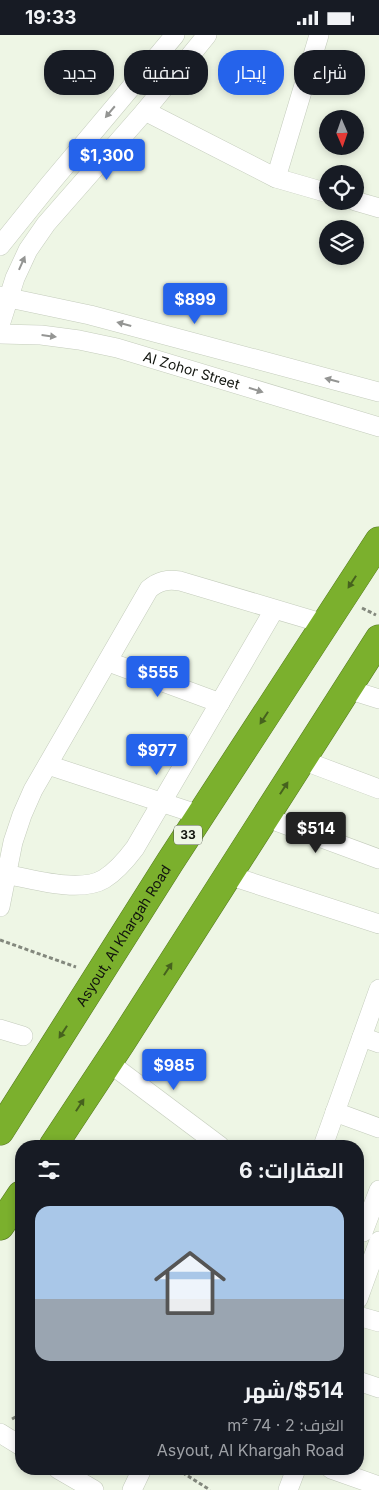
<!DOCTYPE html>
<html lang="ar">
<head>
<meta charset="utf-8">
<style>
  body { margin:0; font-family:Inter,Cairo,sans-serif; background:#242831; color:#f1f3f6; direction:rtl; height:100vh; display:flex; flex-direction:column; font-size:19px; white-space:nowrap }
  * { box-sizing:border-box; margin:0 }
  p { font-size:16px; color:#9ea1a6 }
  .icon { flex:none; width:28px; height:28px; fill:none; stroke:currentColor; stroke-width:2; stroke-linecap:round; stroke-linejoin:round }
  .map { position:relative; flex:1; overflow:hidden; direction:ltr }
  .side { position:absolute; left:15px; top:1105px; width:349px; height:335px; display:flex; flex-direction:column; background:#171b24; border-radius:20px; box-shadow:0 2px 8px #0003; direction:rtl }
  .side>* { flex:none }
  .guide { position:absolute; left:15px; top:15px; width:350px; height:45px; direction:rtl; display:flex; gap:10px }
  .needle { width:32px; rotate:178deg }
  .tools { position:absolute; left:319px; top:75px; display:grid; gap:10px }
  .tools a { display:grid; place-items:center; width:45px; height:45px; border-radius:50%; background:#171b24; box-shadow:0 2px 8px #0003; font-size:25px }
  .price { position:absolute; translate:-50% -42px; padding:0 11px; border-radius:5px; background:#2563eb; color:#fff; font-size:16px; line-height:32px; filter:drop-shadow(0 1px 2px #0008) }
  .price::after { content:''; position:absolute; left:50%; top:30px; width:15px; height:11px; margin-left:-8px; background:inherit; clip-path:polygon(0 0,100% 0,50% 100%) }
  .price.current { background:#222; color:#fff }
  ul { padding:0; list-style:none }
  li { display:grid; align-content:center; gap:10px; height:265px; padding:0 20px }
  li span { display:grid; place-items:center; height:155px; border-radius:15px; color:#555 }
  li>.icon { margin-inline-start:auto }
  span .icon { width:90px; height:90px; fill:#fffc; stroke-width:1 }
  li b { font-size:21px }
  h2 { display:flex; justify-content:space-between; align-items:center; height:60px; padding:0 20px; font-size:21px }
  .chip { padding:0 18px; border-radius:20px; background:#171b24; box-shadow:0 2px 8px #0003; font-size:18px; line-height:45px }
  .chip.current { background:#2563eb; color:#fff }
  .status { display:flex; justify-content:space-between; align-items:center; height:35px; padding:0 25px; background:#171b24; direction:ltr }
  .status svg { height:14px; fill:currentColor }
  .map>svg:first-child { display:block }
</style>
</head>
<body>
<div class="status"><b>19:33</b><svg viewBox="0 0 49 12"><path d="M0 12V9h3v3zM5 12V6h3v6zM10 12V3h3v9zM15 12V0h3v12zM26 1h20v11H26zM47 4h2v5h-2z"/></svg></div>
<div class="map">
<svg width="379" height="1455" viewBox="0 0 379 1455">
  <rect width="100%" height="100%" fill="#eef6e5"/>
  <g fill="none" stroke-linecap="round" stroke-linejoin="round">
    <g stroke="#c4ccbc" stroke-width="20">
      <g id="street">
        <polyline points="145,76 276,143 328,158"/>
        <polyline points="276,143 319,0"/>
        <polyline points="355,166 379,173"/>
        <polyline points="0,211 49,150 175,0"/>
        <polyline points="0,261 90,280 379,357"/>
        <polyline points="0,290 15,243 28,215 46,189 145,76 207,0"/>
        <path id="s1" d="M0,299L41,300L79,305L117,313L379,392"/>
        <polyline points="109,627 220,668"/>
        <polyline points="347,654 379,664"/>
        <polyline points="302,725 379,754"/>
        <polyline points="48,730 200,780"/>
        <polyline points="265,782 379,824"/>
        <path d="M0,838C28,843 79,859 104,844C117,836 126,825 135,813L274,575"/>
        <polyline points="228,840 379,889"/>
        <path d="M0,872L13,807L22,780L33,755L149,554C159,546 167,544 180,546L325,589"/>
        <polyline points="0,994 23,1001"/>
        <polyline points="362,1002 379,1008"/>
        <polyline points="108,1027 220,1111"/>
        <polyline points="335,1077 379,1093"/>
        <polyline points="323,1111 379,954"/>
        <polyline points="363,1197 379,1155"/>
        <polyline points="358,1264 379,1206"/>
        <polyline points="358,1281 379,1287"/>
        <polyline points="358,1346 379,1353"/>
        <polyline points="0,1398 21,1411"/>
        <polyline points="58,1434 94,1455"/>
        <polyline points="331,1434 379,1451"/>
        <polyline points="132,1455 142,1434"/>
        <polyline points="288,1455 296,1434"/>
      </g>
    </g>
    <g stroke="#567922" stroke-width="29">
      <g id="highway">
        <path id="s2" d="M0,1096L170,827L379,506"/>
        <polyline points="53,1111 121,1008 379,604"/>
        <polyline points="0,1191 21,1160"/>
      </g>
    </g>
    <g stroke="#83887d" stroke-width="3" stroke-dasharray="4 2.5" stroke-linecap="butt">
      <polyline points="362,573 376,580"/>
      <polyline points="0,905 76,932"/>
      <polyline points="12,1384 21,1379"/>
      <polyline points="177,1434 210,1455"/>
    </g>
    <use href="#street" stroke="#fff" stroke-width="19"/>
    <use href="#highway" stroke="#7bb02d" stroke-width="28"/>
  </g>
  <defs><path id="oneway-solid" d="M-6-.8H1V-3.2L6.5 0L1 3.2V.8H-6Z" transform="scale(1.25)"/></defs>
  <g fill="#949593">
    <use href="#oneway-solid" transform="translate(110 77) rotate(130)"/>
    <use href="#oneway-solid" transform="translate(22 228) rotate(-66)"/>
    <use href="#oneway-solid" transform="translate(124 289) rotate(-165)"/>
    <use href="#oneway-solid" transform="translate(49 301) rotate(7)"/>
    <use href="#oneway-solid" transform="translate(332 345) rotate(-165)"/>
    <use href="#oneway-solid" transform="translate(256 355) rotate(17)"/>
  </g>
  <g fill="#46621e">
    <use href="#oneway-solid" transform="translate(352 547) rotate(123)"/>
    <use href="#oneway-solid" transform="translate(264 683) rotate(123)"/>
    <use href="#oneway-solid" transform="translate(284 753) rotate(-57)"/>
    <use href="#oneway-solid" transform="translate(168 934) rotate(-57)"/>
    <use href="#oneway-solid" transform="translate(63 997) rotate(123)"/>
    <use href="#oneway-solid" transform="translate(80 1070) rotate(-57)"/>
  </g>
  <g text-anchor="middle" stroke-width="5" stroke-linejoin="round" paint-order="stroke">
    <rect fill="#eef6e5" stroke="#53584e" stroke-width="1" x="174" y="790.5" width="28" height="19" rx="4"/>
    <g font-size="12" font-weight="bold" fill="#11140e">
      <text x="188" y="804">33</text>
    </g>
    <g font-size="14" fill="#11140e" stroke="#eef6e5">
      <text dy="5" stroke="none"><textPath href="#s1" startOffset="196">Al Zohor Street</textPath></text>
      <text dy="5" stroke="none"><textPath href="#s2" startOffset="231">Asyout, Al Khargah Road</textPath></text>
    </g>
  </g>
</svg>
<div class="tools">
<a><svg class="needle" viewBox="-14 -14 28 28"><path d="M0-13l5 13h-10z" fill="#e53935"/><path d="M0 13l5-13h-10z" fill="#9ea1a6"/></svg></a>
<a><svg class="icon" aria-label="locate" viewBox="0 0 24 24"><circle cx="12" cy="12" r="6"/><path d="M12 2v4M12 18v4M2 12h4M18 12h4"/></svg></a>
<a><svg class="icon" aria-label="layers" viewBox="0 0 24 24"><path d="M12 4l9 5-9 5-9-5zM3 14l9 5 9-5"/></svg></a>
</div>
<b class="price" style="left:107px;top:146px">$1,300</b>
<b class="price" style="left:195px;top:290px">$899</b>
<b class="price" style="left:158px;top:663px">$555</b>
<b class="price" style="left:157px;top:741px">$977</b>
<b class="price current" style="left:316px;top:819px">$514</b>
<b class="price" style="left:174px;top:1056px">$985</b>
<div class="guide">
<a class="chip">شراء</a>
<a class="chip current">إيجار</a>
<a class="chip">تصفية</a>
<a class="chip">جديد</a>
</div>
<section class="side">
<h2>العقارات: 6<svg class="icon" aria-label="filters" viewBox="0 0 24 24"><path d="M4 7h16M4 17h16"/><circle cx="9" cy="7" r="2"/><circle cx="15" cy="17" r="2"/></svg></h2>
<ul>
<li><span style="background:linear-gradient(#a9c7e8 60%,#9aa5b1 0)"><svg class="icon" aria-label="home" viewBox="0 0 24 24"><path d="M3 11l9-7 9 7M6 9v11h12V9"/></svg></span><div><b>$514/شهر</b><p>الغرف: 2 · 74 m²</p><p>Asyout, Al Khargah Road</p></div></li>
</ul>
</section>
</div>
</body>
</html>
